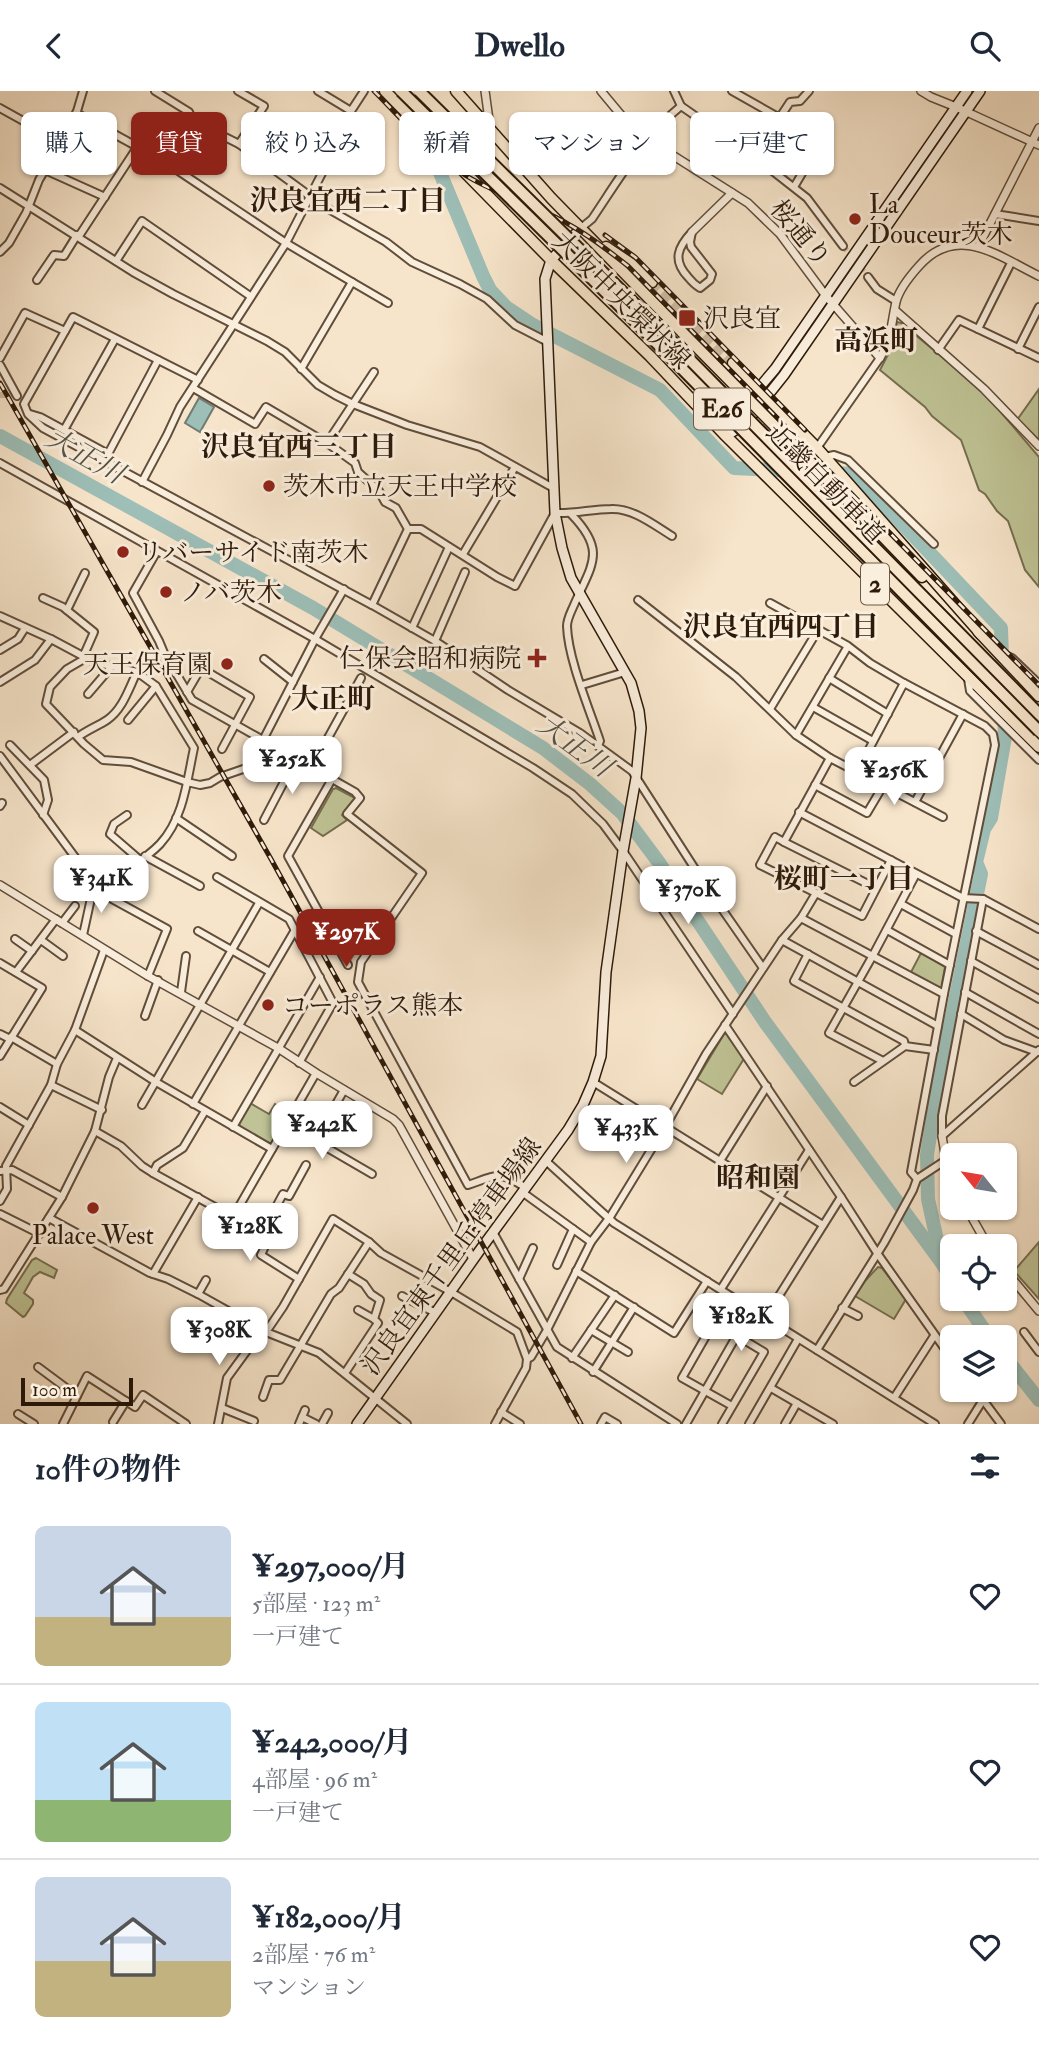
<!DOCTYPE html>
<html lang="ja">
<head>
<meta charset="utf-8">
<style>
  body { margin:0; font-family:"IM FELL Double Pica","Noto Serif JP",serif; background:#f6f6f7; color:#1f2937; height:100vh; display:flex; flex-direction:column; font-size:26px; white-space:nowrap }
  * { box-sizing:border-box; margin:0 }
  p { font-size:23px; color:#747a83 }
  .icon { flex:none; width:38px; height:38px; fill:none; stroke:currentColor; stroke-width:2; stroke-linecap:round; stroke-linejoin:round }
  .map { position:relative; height:1333px; overflow:hidden }
  .side { display:flex; flex-direction:column; background:#fff; flex:1 }
  .side>* { flex:none }
  .guide { position:absolute; left:21px; top:21px; width:998px; height:63px; display:flex; gap:14px }
  .needle { width:46px; rotate:300deg }
  .controls { position:absolute; left:940px; top:1052px; display:grid; gap:14px }
  .controls a { display:grid; place-items:center; width:77px; height:77px; border-radius:10px; background:#fff; box-shadow:0 2px 5px #0004; font-size:35px }
  .scale { position:absolute; left:21px; bottom:18px; width:112px; box-sizing:border-box; padding-left:7px; border:4px solid #2e1a09; border-top:0; font-size:19px; line-height:24px; white-space:nowrap; color:#2e1a09; -webkit-text-stroke:5px #faeedd; paint-order:stroke }
  .price { position:absolute; translate:-50% -60px; padding:0 16px; border-radius:14px; background:#fff; color:#222; font-size:23px; line-height:46px; filter:drop-shadow(0 2px 4px #0008) }
  .price::after { content:''; position:absolute; left:50%; top:42px; width:21px; height:16px; margin-left:-10px; background:inherit; clip-path:polygon(0 0,100% 0,50% 100%) }
  .price.current { background:#8f2418; color:#fff }
  ul { padding:0; list-style:none }
  li { display:flex; align-items:center; gap:21px; height:175px; padding:0 35px }
  li+li { border-top:2px solid #e0e1e3 }
  li span { display:grid; place-items:center; flex:none; width:196px; height:140px; border-radius:10px; color:#555 }
  li>.icon { margin-inline-start:auto }
  span .icon { width:84px; height:84px; fill:#fffc; stroke-width:1 }
  li b { font-size:30px }
  h2 { display:flex; justify-content:space-between; align-items:center; height:84px; padding:0 35px; font-size:30px }
  .tag { padding:0 24px; border-radius:10px; background:#fff; box-shadow:0 2px 5px #0004; font-size:24px; line-height:63px }
  .tag.current { background:#8f2418; color:#fff }
  header { display:flex; justify-content:space-between; align-items:center; height:91px; padding:0 35px; background:#fff; font-size:32px; font-weight:800 }
  .map>svg:first-child { display:block }
</style>
</head>
<body>
<header><svg class="icon" aria-label="back" viewBox="0 0 24 24"><path d="M15 5l-7 7 7 7"/></svg>Dwello<svg class="icon" aria-label="search" viewBox="0 0 24 24"><circle cx="10" cy="10" r="6"/><path d="M15 15l6 6"/></svg></header>
<div class="map">
<svg width="1039" height="1333" viewBox="0 0 1039 1333">
  <rect width="100%" height="100%" fill="#f7e5cb"/>
  <filter id="stains"><feTurbulence type="fractalNoise" baseFrequency=".00286" numOctaves="4"/><feColorMatrix values="0 0 0 0 .2 0 0 0 0 .09 0 0 0 0 .02 0 0 0 .5 -.17"/></filter>
  <radialGradient id="worn" r=".72"><stop offset=".6" stop-color="#630" stop-opacity="0"/><stop offset="1" stop-color="#630" stop-opacity=".3"/></radialGradient>
  <g fill="#bfc395" stroke="#766e4f" stroke-width="2">
    <polygon points="897,231 901,232 982,299 1039,366 1039,496 1025,479 1008,430 997,420 985,403 979,399 961,349 932,325 925,316 880,279 892,256"/>
    <polygon points="1039,298 1039,349 1017,329"/>
    <polygon points="336,697 355,707 342,724 347,729 323,745 311,737 333,698"/>
    <polygon points="921,862 945,876 941,899 910,883"/>
    <polygon points="724,943 728,943 745,966 722,1003 697,988"/>
    <polygon points="250,1012 269,1023 275,1013 289,1021 271,1054 240,1036 239,1032"/>
    <polygon points="1039,1151 1039,1208 1014,1180"/>
    <polygon points="36,1167 57,1179 54,1187 40,1181 33,1186 24,1202 33,1209 33,1213 25,1225 23,1226 6,1212 7,1208 32,1169"/>
    <polygon points="878,1176 882,1177 906,1208 894,1228 855,1205 865,1190"/>
  </g>
  <polygon fill="#9dbfb8" stroke="#717d72" stroke-width="2" points="199,307 214,316 200,341 185,332"/>
  <g fill="none" stroke-linecap="round" stroke-linejoin="round">
    <g stroke="#9dbfb8" stroke-width="14">
      <polyline points="421,0 426,48 483,185 490,199 506,216 533,234 660,299 734,377 855,383 1001,537 1003,595"/>
      <polyline points="0,345 313,517 543,657 590,693 622,722 660,773 765,931 942,1172 952,1189"/>
      <polyline points="942,1172 928,1108 927,1064 938,994 981,783 976,771 984,738 991,727 1005,646 1004,623"/>
      <polyline points="963,1208 989,1246"/>
      <polyline points="1004,1265 1039,1309"/>
    </g>
    <g stroke="#cfbca4" stroke-width="6" stroke-dasharray="6 3" stroke-linecap="butt">
      <polyline points="843,155 868,186"/>
      <polyline points="0,304 13,304"/>
    </g>
    <polyline stroke="#cfbca4" stroke-width="10" stroke-dasharray="10 5" stroke-linecap="butt" points="652,191 733,272"/>
    <g stroke="#604d3a" stroke-width="10">
      <g id="minor">
        <polyline points="155,0 189,21 193,30 239,53 325,116 386,151 412,171 460,193 487,208 515,234 548,251"/>
        <polyline points="238,0 264,15 239,53"/>
        <polyline points="318,0 351,20"/>
        <polyline points="674,0 681,15 756,67 807,107 843,155"/>
        <polyline points="732,0 780,27"/>
        <polyline points="0,17 61,51"/>
        <polyline points="76,22 165,71 286,152 352,191"/>
        <polyline points="779,29 791,37"/>
        <polyline points="165,71 193,30"/>
        <polyline points="45,79 105,106"/>
        <polyline points="794,96 804,79 765,49 790,11 800,10 809,0"/>
        <polyline points="0,97 133,181 173,203 267,250 285,261 318,294 335,304 353,313 407,334 480,356 555,398"/>
        <polyline points="995,123 1039,130"/>
        <path d="M581,137L592,128C619,88 643,46 681,15"/>
        <path d="M692,141L690,151L691,156L712,183L710,189L700,197C695,194 692,191 688,186C672,169 678,156 692,141Z"/>
        <polyline points="79,145 138,55"/>
        <polyline points="0,161 9,152 26,122 39,89 75,27 83,0"/>
        <polyline points="116,170 142,130 250,205"/>
        <polyline points="868,186 877,198 896,210"/>
        <polyline points="37,189 54,164 64,165 77,144"/>
        <polyline points="978,238 1011,172"/>
        <polyline points="1018,258 1039,216"/>
        <polyline points="938,259 959,229 1039,267"/>
        <polyline points="0,267 25,222 65,240"/>
        <polyline points="0,274 17,305"/>
        <polyline points="301,278 352,191 388,212"/>
        <polyline points="198,289 73,226 24,313 28,323 43,337 372,514 435,550 508,599 580,642 632,680 706,795 763,877"/>
        <polyline points="193,297 255,333 266,316 327,352 355,372 358,381 379,400 385,411 396,417 408,438 372,514"/>
        <polyline points="30,323 40,326 108,363 158,269"/>
        <polyline points="64,339 115,248"/>
        <polyline points="327,352 374,281"/>
        <polyline points="817,357 880,267"/>
        <polyline points="825,366 834,364 848,369 934,453"/>
        <polyline points="0,372 315,548 533,677 572,703 603,733 623,760 733,923"/>
        <polyline points="142,391 167,344 180,316 286,152 351,26 351,20 364,0"/>
        <path d="M571,423C607,460 592,473 574,514C571,521 567,528 567,535C568,568 589,617 600,650L598,655"/>
        <path d="M408,438H421L497,486L515,495L555,422C575,423 592,418 611,418C633,417 654,434 672,445"/>
        <path d="M157,460L133,502L159,550L164,562L192,609L355,701L360,707L347,723L422,782L361,871L358,891L468,1094C497,1084 499,1079 526,1097"/>
        <polyline points="463,463 515,376"/>
        <polyline points="43,507 63,516 94,541 83,566"/>
        <polyline points="638,509 736,586 796,644"/>
        <polyline points="770,512 848,555 870,572 904,592 857,681 830,667 796,644 848,555"/>
        <polyline points="67,519 85,482"/>
        <path d="M0,525L51,548L94,571L137,581L156,595L194,657C187,689 184,727 160,753C144,770 114,786 93,798"/>
        <polyline points="412,537 449,456"/>
        <polyline points="435,550 465,481"/>
        <polyline points="0,559 18,548 25,537"/>
        <polyline points="1001,562 1012,567 1039,593"/>
        <polyline points="86,567 67,578 50,596 46,613 84,653 103,669 131,671 187,691 200,694 210,692 220,686 249,676 259,668 263,649 315,548 344,498"/>
        <polyline points="264,568 293,591"/>
        <polyline points="829,587 888,623"/>
        <polyline points="968,588 970,600 1039,669"/>
        <polyline points="0,591 35,569 51,548"/>
        <polyline points="904,592 985,635 993,643 995,654 944,903 911,1081 917,1088"/>
        <polyline points="582,594 625,581"/>
        <polyline points="187,601 201,577 250,606 222,658"/>
        <polyline points="88,603 112,575"/>
        <polyline points="813,616 873,650"/>
        <polyline points="770,618 818,539"/>
        <polyline points="128,629 156,595"/>
        <path d="M78,646C87,639 98,635 107,629C123,618 129,597 137,581"/>
        <polyline points="10,654 44,689 48,709 43,724"/>
        <polyline points="0,665 92,789 93,798 83,844"/>
        <polyline points="30,674 74,641"/>
        <polyline points="312,676 361,587"/>
        <polyline points="857,681 943,726"/>
        <polyline points="332,688 288,765 348,874"/>
        <polyline points="815,694 867,722 883,695"/>
        <polyline points="885,696 899,670"/>
        <polyline points="915,711 963,623"/>
        <polyline points="0,715 2,712"/>
        <polyline points="799,721 963,807 983,808 1039,838"/>
        <polyline points="127,724 114,733 110,743 140,769"/>
        <polyline points="176,727 232,765"/>
        <polyline points="264,729 296,668"/>
        <polyline points="784,751 876,797"/>
        <polyline points="145,765 200,795"/>
        <polyline points="217,786 289,828 333,912 299,972"/>
        <polyline points="94,798 167,838 148,885"/>
        <polyline points="816,802 862,825 891,769"/>
        <polyline points="901,813 956,843"/>
        <polyline points="801,827 944,903"/>
        <polyline points="62,832 75,815"/>
        <polyline points="887,839 950,874"/>
        <polyline points="198,840 270,881"/>
        <polyline points="976,840 1039,874"/>
        <polyline points="15,848 32,860"/>
        <polyline points="41,849 63,865"/>
        <polyline points="782,849 938,935"/>
        <polyline points="808,863 794,890 904,950 905,955"/>
        <polyline points="971,870 1039,908"/>
        <polyline points="0,872 42,897 0,965"/>
        <polyline points="16,881 56,828"/>
        <polyline points="181,901 186,865"/>
        <polyline points="965,901 1039,943"/>
        <polyline points="961,923 1004,949 1037,961"/>
        <polyline points="145,925 158,889"/>
        <polyline points="725,934 841,1106 877,1162 952,1268"/>
        <polyline points="75,939 156,991 272,1058"/>
        <polyline points="0,943 10,948"/>
        <polyline points="11,946 57,973"/>
        <polyline points="883,970 829,942 872,866 916,783"/>
        <polyline points="593,991 823,1134"/>
        <polyline points="854,991 905,955 934,959"/>
        <polyline points="51,994 102,1019"/>
        <polyline points="193,1013 295,839"/>
        <polyline points="142,1014 259,812"/>
        <polyline points="0,1016 29,1034"/>
        <polyline points="286,1033 372,1083"/>
        <polyline points="233,1036 320,886"/>
        <polyline points="95,1040 121,1055 142,1075 153,1082 262,1142 265,1145 266,1153 261,1164 299,1188"/>
        <polyline points="942,1045 942,1025 983,808"/>
        <polyline points="942,1045 1039,959"/>
        <polyline points="315,1050 344,999"/>
        <polyline points="546,1070 614,1132 935,1333"/>
        <polyline points="720,1070 767,995"/>
        <polyline points="0,1080 12,1079 62,1106"/>
        <polyline points="153,1082 157,1074 183,1057 205,1020"/>
        <polyline points="522,1101 591,1151"/>
        <polyline points="0,1110 7,1098 6,1075 51,994 57,973 75,939 104,859"/>
        <polyline points="0,1123 40,1143"/>
        <polyline points="233,1126 316,982"/>
        <polyline points="49,1127 150,1182 168,1188 198,1203 266,1241 319,1262 407,1333"/>
        <polyline points="493,1141 557,1256 677,1333"/>
        <polyline points="262,1142 283,1103 289,1105 306,1074"/>
        <polyline points="557,1174 573,1138"/>
        <polyline points="576,1180 674,1242 707,1190"/>
        <polyline points="153,1183 198,1106"/>
        <polyline points="519,1188 533,1157"/>
        <polyline points="721,1198 809,1059"/>
        <polyline points="0,1199 4,1198 62,1106 95,1040 109,986 117,967"/>
        <polyline points="198,1203 206,1189"/>
        <polyline points="402,1205 436,1222"/>
        <polyline points="842,1217 858,1225"/>
        <polyline points="358,1219 374,1228"/>
        <polyline points="765,1227 841,1106"/>
        <polyline points="591,1239 628,1261"/>
        <polyline points="266,1241 283,1216 333,1128 369,1151 381,1162 451,1201 517,1241 527,1268 526,1277 495,1333"/>
        <polyline points="1024,1241 1039,1261"/>
        <polyline points="817,1259 884,1152 913,1099 917,1088 946,1069"/>
        <polyline points="572,1267 615,1204"/>
        <polyline points="527,1268 531,1266 547,1239 591,1151 610,1126 665,1036 706,963 782,849 801,827 816,802 760,774 775,746 784,751 830,667"/>
        <polyline points="38,1276 77,1305"/>
        <polyline points="593,1281 634,1216"/>
        <polyline points="345,1282 378,1232 374,1228 380,1209 371,1203 364,1193 348,1183"/>
        <polyline points="771,1297 833,1333"/>
        <polyline points="975,1298 1001,1333"/>
        <polyline points="263,1306 269,1289 280,1289 331,1203 339,1197 369,1151"/>
        <polyline points="894,1307 934,1245"/>
        <polyline points="222,1317 254,1330"/>
        <polyline points="501,1321 520,1333"/>
        <polyline points="18,1323 34,1333"/>
        <polyline points="302,1326 316,1333"/>
        <polyline points="113,1331 126,1310"/>
        <polyline points="63,1333 87,1285 135,1316 143,1304 186,1333"/>
        <polyline points="218,1333 227,1287 262,1239"/>
        <polyline points="299,1333 305,1319"/>
        <polyline points="322,1333 328,1322"/>
        <polyline points="601,1333 605,1326 617,1333"/>
        <polyline points="686,1333 737,1244"/>
        <polyline points="722,1333 764,1261 714,1231 682,1287 732,1315"/>
        <polyline points="749,1333 798,1248"/>
        <polyline points="785,1333 797,1312"/>
        <polyline points="968,1333 983,1309"/>
      </g>
    </g>
    <g stroke="#604d3a" stroke-width="10">
      <g id="tertiary">
        <path d="M601,0L626,30L647,48L748,112L780,143L826,205L880,267C892,247 891,233 896,211C899,199 910,185 919,175C957,132 998,165 1039,185"/>
        <polyline points="921,0 931,6 956,16 1039,54"/>
        <polyline points="466,51 482,32 489,29 485,0"/>
        <polyline points="692,141 732,102"/>
        <polyline points="978,156 1039,37"/>
        <polyline points="896,220 984,298 1039,355"/>
        <polyline points="0,794 148,885 278,957 316,982 393,1028 399,1034 473,1168"/>
        <polyline points="942,1045 946,1069 952,1083"/>
        <polyline points="966,1116 988,1155"/>
        <polyline points="1004,1178 1039,1220"/>
      </g>
    </g>
    <g stroke="#2e1a09" stroke-width="12">
      <g id="secondary">
        <polyline points="736,324 775,278 967,0"/>
        <polyline points="726,345 745,333 784,284 980,0"/>
        <polyline points="357,1333 480,1159 568,1039 583,1014 593,991 601,965 606,881 623,760 636,687 641,637 639,620 631,592 571,487 562,457 555,422 545,188 551,169 581,137"/>
      </g>
    </g>
    <g stroke="#2e1a09" stroke-width="13">
      <g id="primary">
        <polyline points="385,0 551,169 650,265 726,345 1039,656"/>
        <polyline points="456,0 551,107 683,242"/>
        <polyline points="606,156 636,176 652,191"/>
        <polyline points="733,272 817,357 981,543"/>
        <polyline points="832,393 922,486"/>
        <polyline points="978,540 1039,605"/>
      </g>
    </g>
    <use href="#minor" stroke="#faeedd" stroke-width="6"/>
    <use href="#tertiary" stroke="#faeedd" stroke-width="7"/>
    <use href="#secondary" stroke="#faeedd" stroke-width="9"/>
    <use href="#primary" stroke="#f7e5cb" stroke-width="10"/>
    <g stroke="#2e1a09" stroke-width="5">
      <g id="rail">
        <path d="M374,0C403,29 430,62 465,84C494,102 527,111 557,127C583,140 605,157 628,175L1039,594"/>
        <polyline points="605,144 635,166 805,339"/>
        <polyline points="0,292 271,768 581,1333"/>
      </g>
    </g>
    <use href="#rail" stroke="#faeedd" stroke-width="2.5" stroke-dasharray="8" stroke-linecap="butt"/>
    <g stroke="#2e1a09" stroke-width="13" stroke-linecap="butt">
      <polyline id="primary-bridge" points="683,242 832,393"/>
    </g>
    <g stroke="#2e1a09" stroke-width="14" stroke-linecap="butt">
      <g id="motorway-bridge">
        <polyline points="401,0 632,227 1039,640"/>
        <polyline points="419,0 640,218 1039,623"/>
      </g>
    </g>
    <use href="#primary-bridge" stroke="#f7e5cb" stroke-width="10"/>
    <use href="#motorway-bridge" stroke="#f7e5cb" stroke-width="10"/>
  </g>
  <g fill="#8f2418" stroke="#faeedd" stroke-width="2.5">
    <circle cx="855" cy="128" r="7"/>
    <rect x="678" y="218" width="18" height="18" rx="3.5"/>
    <circle cx="269" cy="395" r="7"/>
    <circle cx="123" cy="461" r="7"/>
    <circle cx="166" cy="501" r="7"/>
    <path d="M533.5 556.5h7v7h7v7h-7v7h-7v-7h-7v-7h7z"/>
    <circle cx="227" cy="573" r="7"/>
    <circle cx="268" cy="914" r="7"/>
    <circle cx="93" cy="1117" r="7"/>
  </g>
  <g text-anchor="middle" stroke-width="6" stroke-linejoin="round" paint-order="stroke">
    <g fill="#faeedd" stroke="#6b5a49" stroke-width="2">
      <rect x="694" y="297.5" width="56" height="41" rx="5"/>
      <rect x="861" y="472.5" width="28" height="41" rx="5"/>
    </g>
    <g font-size="24" font-weight="bold" fill="#2e1a09">
      <text x="722" y="326">E26</text>
      <text x="875" y="501">2</text>
    </g>
    <g font-size="26" fill="#2e1a09" stroke="#faeedd" text-anchor="start">
      <text x="869" y="122">La<tspan x="869" dy="30">Douceur茨木</tspan></text>
      <text x="703" y="236">沢良宜</text>
      <text x="283" y="404">茨木市立天王中学校</text>
      <text x="137" y="470">リバーサイド南茨木</text>
      <text x="180" y="510">ノバ茨木</text>
      <text x="521" y="576" text-anchor="end">仁保会昭和病院</text>
      <text x="213" y="582" text-anchor="end">天王保育園</text>
      <text x="282" y="923">コーポラス熊本</text>
      <text x="93" y="1153" text-anchor="middle">Palace West</text>
    </g>
    <g font-size="26" fill="#2e1a09" stroke="#faeedd">
      <text transform="translate(801 142) rotate(50)" y="9">桜通り</text>
      <text transform="translate(622 209) rotate(45)" y="9">大阪中央環状線</text>
      <text transform="translate(826 392) rotate(46)" y="9">近畿自動車道</text>
      <text transform="translate(451 1165) rotate(-54)" y="9">沢良宜東千里丘停車場線</text>
    </g>
    <g font-size="28" font-weight="bold" fill="#2e1a09" stroke="#faeedd">
      <text x="348" y="119">沢良宜西二丁目</text>
      <text x="876" y="259">高浜町</text>
      <text x="299" y="365">沢良宜西三丁目</text>
      <text x="781" y="545">沢良宜西四丁目</text>
      <text x="333" y="617">大正町</text>
      <text x="844" y="797">桜町一丁目</text>
      <text x="758" y="1096">昭和園</text>
    </g>
    <g font-size="28" font-style="italic" fill="#555446" stroke="#faeedd">
      <text transform="translate(85 364) rotate(29)" y="10">大正川</text>
      <text transform="translate(575 654) rotate(36)" y="10">大正川</text>
    </g>
  </g>
  <rect width="100%" height="100%" filter="url(#stains)"/>
  <rect width="100%" height="100%" fill="url(#worn)"/>
</svg>
<div class="controls">
<a><svg class="needle" viewBox="-14 -14 28 28"><path d="M0-13l5 13h-10z" fill="#e53935"/><path d="M0 13l5-13h-10z" fill="#747a83"/></svg></a>
<a><svg class="icon" aria-label="locate" viewBox="0 0 24 24"><circle cx="12" cy="12" r="6"/><path d="M12 2v4M12 18v4M2 12h4M18 12h4"/></svg></a>
<a><svg class="icon" aria-label="layers" viewBox="0 0 24 24"><path d="M12 4l9 5-9 5-9-5zM3 14l9 5 9-5"/></svg></a>
</div>
<div class="scale">100 m</div>
<b class="price" style="left:292px;top:705px">¥252K</b>
<b class="price" style="left:894px;top:716px">¥256K</b>
<b class="price" style="left:101px;top:824px">¥341K</b>
<b class="price" style="left:688px;top:835px">¥370K</b>
<b class="price current" style="left:346px;top:878px">¥297K</b>
<b class="price" style="left:322px;top:1070px">¥242K</b>
<b class="price" style="left:626px;top:1074px">¥433K</b>
<b class="price" style="left:250px;top:1172px">¥128K</b>
<b class="price" style="left:741px;top:1262px">¥182K</b>
<b class="price" style="left:219px;top:1276px">¥308K</b>
<div class="guide">
<a class="tag">購入</a>
<a class="tag current">賃貸</a>
<a class="tag">絞り込み</a>
<a class="tag">新着</a>
<a class="tag">マンション</a>
<a class="tag">一戸建て</a>
</div>
</div>
<section class="side">
<h2>10件の物件<svg class="icon" aria-label="filters" viewBox="0 0 24 24"><path d="M4 7h16M4 17h16"/><circle cx="9" cy="7" r="2"/><circle cx="15" cy="17" r="2"/></svg></h2>
<ul>
<li><span style="background:linear-gradient(#c9d6e8 65%,#c2b280 0)"><svg class="icon" aria-label="home" viewBox="0 0 24 24"><path d="M3 11l9-7 9 7M6 9v11h12V9"/></svg></span><div><b>¥297,000/月</b><p>5部屋 · 123 m²</p><p>一戸建て</p></div><svg class="icon" aria-label="heart" viewBox="0 0 24 24"><path d="M12 20l-8-8c-3-5 5-10 8-4 3-6 11-1 8 4z"/></svg></li>
<li><span style="background:linear-gradient(#bfe0f5 70%,#8fb573 0)"><svg class="icon" aria-label="home" viewBox="0 0 24 24"><path d="M3 11l9-7 9 7M6 9v11h12V9"/></svg></span><div><b>¥242,000/月</b><p>4部屋 · 96 m²</p><p>一戸建て</p></div><svg class="icon" aria-label="heart" viewBox="0 0 24 24"><path d="M12 20l-8-8c-3-5 5-10 8-4 3-6 11-1 8 4z"/></svg></li>
<li><span style="background:linear-gradient(#c9d6e8 60%,#c2b280 0)"><svg class="icon" aria-label="home" viewBox="0 0 24 24"><path d="M3 11l9-7 9 7M6 9v11h12V9"/></svg></span><div><b>¥182,000/月</b><p>2部屋 · 76 m²</p><p>マンション</p></div><svg class="icon" aria-label="heart" viewBox="0 0 24 24"><path d="M12 20l-8-8c-3-5 5-10 8-4 3-6 11-1 8 4z"/></svg></li>
</ul>
</section>
</body>
</html>
